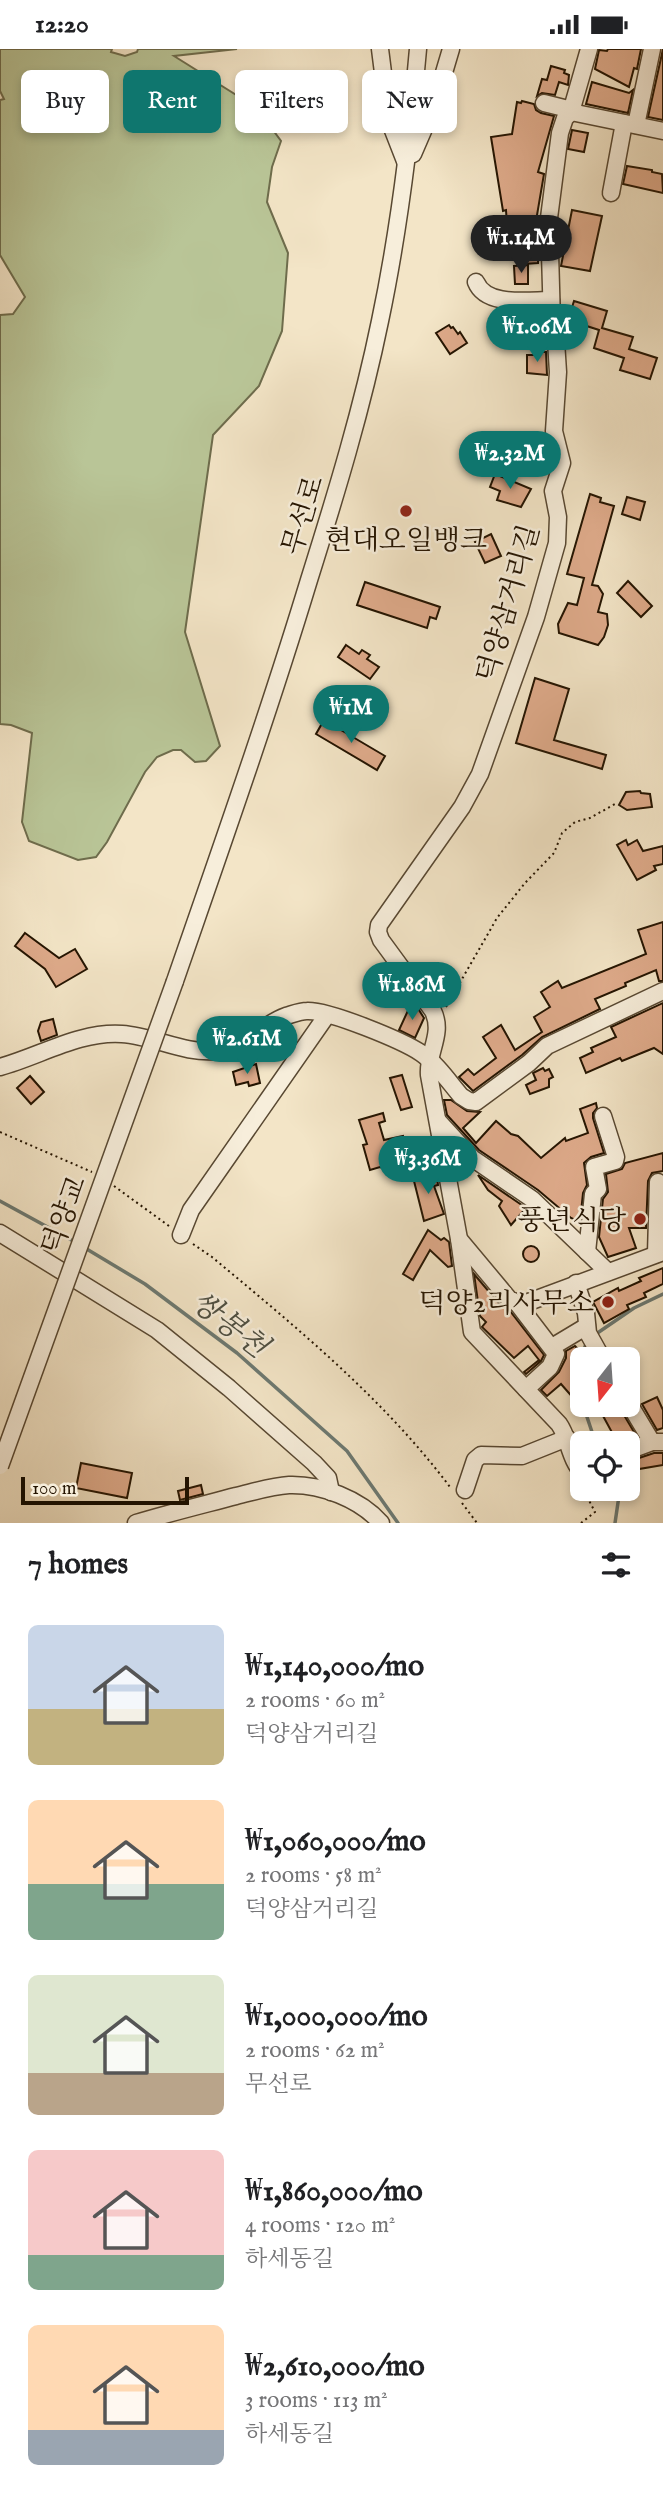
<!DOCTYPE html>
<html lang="en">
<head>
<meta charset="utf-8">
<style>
  body { margin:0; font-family:"IM FELL English","Noto Serif KR",serif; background:#f2f2f2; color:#202124; height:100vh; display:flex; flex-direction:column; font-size:26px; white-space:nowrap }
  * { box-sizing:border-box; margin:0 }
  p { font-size:23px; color:#757577 }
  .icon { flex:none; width:38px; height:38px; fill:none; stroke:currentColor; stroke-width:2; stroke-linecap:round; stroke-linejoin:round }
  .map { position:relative; height:1474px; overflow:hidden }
  .sheet { display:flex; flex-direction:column; background:#fff; flex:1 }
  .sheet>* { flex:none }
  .hud { position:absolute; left:21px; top:21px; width:621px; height:63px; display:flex; gap:14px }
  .needle { width:46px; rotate:197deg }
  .controls { position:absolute; left:570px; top:1298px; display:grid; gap:14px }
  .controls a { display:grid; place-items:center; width:70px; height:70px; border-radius:10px; background:#fff; box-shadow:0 4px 10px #0003; font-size:35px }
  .scale { position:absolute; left:21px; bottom:18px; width:168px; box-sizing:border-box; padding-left:7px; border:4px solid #241401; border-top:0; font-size:19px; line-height:24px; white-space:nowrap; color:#241401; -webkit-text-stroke:5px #f7eedb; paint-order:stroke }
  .price { position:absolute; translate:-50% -60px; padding:0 16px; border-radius:24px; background:#0f766e; color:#fff; font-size:23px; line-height:46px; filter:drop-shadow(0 2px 4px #0008) }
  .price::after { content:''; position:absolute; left:50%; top:42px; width:21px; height:16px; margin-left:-10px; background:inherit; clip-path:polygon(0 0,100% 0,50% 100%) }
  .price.current { background:#222; color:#fff }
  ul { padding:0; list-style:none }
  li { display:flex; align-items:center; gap:21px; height:175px; padding:0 28px }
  li span { display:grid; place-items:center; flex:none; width:196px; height:140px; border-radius:10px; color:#555 }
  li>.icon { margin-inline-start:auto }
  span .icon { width:84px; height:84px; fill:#fffc; stroke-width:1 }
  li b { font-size:30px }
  h2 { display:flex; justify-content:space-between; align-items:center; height:84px; padding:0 28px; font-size:30px }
  .pill { padding:0 24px; border-radius:10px; background:#fff; box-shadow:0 4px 10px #0003; font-size:24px; line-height:63px }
  .pill.current { background:#0f766e; color:#fff }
  .status { display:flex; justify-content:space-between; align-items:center; height:49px; padding:0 35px; background:#fff; direction:ltr }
  .status svg { height:19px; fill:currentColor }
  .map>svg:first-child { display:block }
</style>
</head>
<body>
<div class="status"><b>12:20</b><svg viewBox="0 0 49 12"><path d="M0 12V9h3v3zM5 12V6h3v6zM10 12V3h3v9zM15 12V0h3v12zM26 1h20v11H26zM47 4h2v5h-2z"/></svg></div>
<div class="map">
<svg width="663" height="1474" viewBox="0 0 663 1474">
  <rect width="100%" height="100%" fill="#f3e5c7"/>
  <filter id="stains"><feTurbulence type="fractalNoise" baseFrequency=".00286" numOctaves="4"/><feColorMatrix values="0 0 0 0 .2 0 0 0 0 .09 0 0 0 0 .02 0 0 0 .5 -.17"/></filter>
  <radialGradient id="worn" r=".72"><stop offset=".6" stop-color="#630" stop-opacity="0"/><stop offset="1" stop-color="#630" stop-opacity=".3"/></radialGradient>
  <polygon fill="#b9c597" stroke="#6e6c4c" stroke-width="2" points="0,0 112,0 111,3 125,7 137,3 138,0 237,0 174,7 249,54 248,66 270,77 281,92 272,118 267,153 288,204 282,282 259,337 213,386 185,583 220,697 206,712 195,713 181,701 173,701 157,708 145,723 107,793 96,808 78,811 29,792 22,773 32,684 11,676 0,675 0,266 13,265 25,248 0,206 0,51 4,50 0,42"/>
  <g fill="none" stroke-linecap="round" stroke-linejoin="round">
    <g stroke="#6d7971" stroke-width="3.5">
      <polyline points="0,1152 75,1193"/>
      <polyline points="85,1199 145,1235 237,1304 347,1402 398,1474"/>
      <polyline points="596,1285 634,1259 663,1245"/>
      <polyline points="583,1349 582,1306 587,1292"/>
      <polyline points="583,1356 596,1395"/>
      <polyline points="615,1474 620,1440"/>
    </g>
  </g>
  <g fill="#deaa8a" stroke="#241401" stroke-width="2">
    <polygon points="608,0 641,0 637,20 634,19 629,38 595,20 599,1 607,2"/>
    <polygon points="663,0 663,71 648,68"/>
    <polygon points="551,17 565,21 564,24 569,26 568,36 559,33 555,46 542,44 537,47 542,30 547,31"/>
    <polygon points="592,33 629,44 633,41 628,64 586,55"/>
    <polygon points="522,52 534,55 536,61 541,64 554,67 538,123 544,125 536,172 538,172 539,178 538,214 524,215 523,191 508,192 506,161 503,162 491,88 512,85 517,53 521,54"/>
    <polygon points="572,81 588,84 584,103 568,100"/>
    <polygon points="627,117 652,121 652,123 662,125 663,144 623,135"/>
    <polygon points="572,161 602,167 590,222 561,217"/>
    <polygon points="528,216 528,235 515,235 514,217"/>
    <polygon points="574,252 607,262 602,279 633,288 629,300 657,309 650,330 620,321 624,309 594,299 599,281 568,271"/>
    <polygon points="449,276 451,279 453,278 458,285 460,283 467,294 450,305 436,284"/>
    <polygon points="535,303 546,303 547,326 527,324 527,306 535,306"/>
    <polygon points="495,425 531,440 521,458 497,451 500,442 490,438"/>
    <polygon points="590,445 601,449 600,453 614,457 592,536 598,537 603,545 598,563 607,565 608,576 604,588 598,596 559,584 558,575 568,554 577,556 584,529 567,525"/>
    <polygon points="627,448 645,453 640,471 622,465"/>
    <polygon points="491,485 501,507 485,514 475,493"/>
    <polygon points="628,532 652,557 641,568 617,544"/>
    <polygon points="365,533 440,558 436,570 430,568 427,579 357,556"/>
    <polygon points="346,596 359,605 362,601 370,606 367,610 379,618 370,630 338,608"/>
    <polygon points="535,629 569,640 554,691 606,706 602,720 516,694"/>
    <polygon points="324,671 385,707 377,721 316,685"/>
    <polygon points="640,742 641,744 650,745 652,758 627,761 619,756 626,743"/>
    <polygon points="626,791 628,796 637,791 643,802 663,797 663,815 654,817 656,821 637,831 617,796"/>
    <polygon points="663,873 663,932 659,932 656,921 625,934 626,937 595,950 600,960 542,988 522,1006 473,1042 459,1028 468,1020 474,1026 496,1009 483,988 501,976 515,1001 542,983 534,968 550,958 541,943 558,932 562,939 646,905 638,881"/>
    <polygon points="25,884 59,909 75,900 87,920 56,938 45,920 15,897"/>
    <polygon points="663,954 663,1005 654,999 622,1012 620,1009 586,1024 580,1009 593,1003 591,999 616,988 611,978"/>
    <polygon points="411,955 417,958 424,969 415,989 399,981"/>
    <polygon points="53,970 57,986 41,992 38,982 41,973"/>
    <polygon points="256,1015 260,1034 249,1037 248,1033 236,1036 233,1023"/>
    <polygon points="543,1019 545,1022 549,1020 553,1028 549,1030 549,1038 530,1045 526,1036 536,1031 533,1024"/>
    <polygon points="402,1026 412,1058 401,1061 390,1029"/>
    <polygon points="30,1027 44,1043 31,1055 17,1039"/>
    <polygon points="444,1051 451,1051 467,1062 480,1063 463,1079 476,1094 496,1072 511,1085 518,1087 541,1109 565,1089 566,1092 588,1084 580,1060 596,1054 597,1059 593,1064 593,1069 604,1104 591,1108 584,1114 587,1136 583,1144 580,1173 571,1169 538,1141 479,1101 447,1066"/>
    <polygon points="383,1064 385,1072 379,1074 384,1091 403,1087 409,1110 401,1127 380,1118 370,1121 363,1096 367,1095 359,1071"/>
    <polygon points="663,1104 663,1122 652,1124 648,1132 646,1179 629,1179 636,1199 608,1208 599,1188 603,1150 608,1143 606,1125 622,1120 625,1114"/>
    <polygon points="436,1123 438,1136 434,1137 444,1165 424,1172 413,1128"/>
    <polygon points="478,1126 526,1159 511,1176 499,1157 502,1152 488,1141"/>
    <polygon points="428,1181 441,1191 444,1189 449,1193 452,1217 448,1218 430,1201 413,1231 403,1225"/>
    <circle cx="531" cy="1205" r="8"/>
    <polygon points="663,1219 663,1235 644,1244 646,1248 627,1256 629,1260 604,1274 593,1253 618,1239 619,1242 641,1232 639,1229"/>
    <polygon points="474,1225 501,1257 510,1262 544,1306 541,1312 526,1325 524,1323 539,1311 528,1297 514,1309 482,1278 486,1273 480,1267"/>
    <polygon points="575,1297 577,1299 574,1322 575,1351 561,1335 547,1347 541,1341 559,1323 566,1309 566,1302"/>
    <polygon points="657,1348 663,1361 663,1379 657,1381 642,1355"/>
    <polygon points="601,1356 618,1356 637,1388 628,1391 625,1384 615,1389 602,1365 605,1363"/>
    <polygon points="654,1404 663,1404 663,1416 633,1421 630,1412"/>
    <polygon points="81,1414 132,1424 127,1449 76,1439"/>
    <polygon points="201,1436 203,1445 180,1451 178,1442"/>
  </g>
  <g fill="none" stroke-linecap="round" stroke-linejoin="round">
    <g stroke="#584832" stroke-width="19">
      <g id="minor">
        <polyline points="380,0 389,71 405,112"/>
        <path d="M589,0L571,63L565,69L560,84L549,169L552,273L556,292L558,323L554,382L562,414L553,442L558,468L557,494L536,568L480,725L462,758L379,876L378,883L381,891L433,962C444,985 427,1003 429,1026L459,1190L509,1250L517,1254H526L663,1203"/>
        <polyline points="544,54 564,59 571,63 663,82"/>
        <polyline points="636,76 652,0"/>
        <polyline points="413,105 435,54 451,0"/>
        <polyline points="611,144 624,74"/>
        <path d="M476,233C486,258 528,251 551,251"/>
        <path d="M175,932C221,799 268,666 309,531C336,445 362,360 380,272C399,182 410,91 418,0"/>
        <path d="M0,1018C40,1007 80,982 122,985C154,987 184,1005 216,1002C246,1000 260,976 286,967C293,965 300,962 307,962C329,961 403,992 421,1004C437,1015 449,1033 461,1047L469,1052L476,1053L529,1014L547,997L663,942"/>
        <polyline points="438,1072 472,1109 532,1150 608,1223"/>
        <polyline points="0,1184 157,1281 229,1339 314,1414 328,1429 331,1443"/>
        <polyline points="181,1186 191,1161 327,966"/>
        <path d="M459,1190L472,1283L559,1375C569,1389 570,1412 583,1424"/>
        <polyline points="587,1203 593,1145 598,1140 594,1118 615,1112 616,1108 603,1067"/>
        <polyline points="656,1205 658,1133"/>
        <polyline points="576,1234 586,1264 588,1284 603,1311"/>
        <polyline points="517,1254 556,1305 550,1318 526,1340"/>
        <polyline points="552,1298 587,1277"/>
        <polyline points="628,1353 652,1393"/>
        <polyline points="628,1402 652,1393 663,1393"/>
        <polyline points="465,1441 475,1411 481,1406 522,1407 567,1389"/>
        <path d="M136,1474C169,1464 202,1456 236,1447C253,1443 271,1437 289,1436C321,1435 360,1450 381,1474"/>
      </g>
    </g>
    <g stroke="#241401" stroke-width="2" stroke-dasharray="2 3.5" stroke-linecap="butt">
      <polyline points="446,958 497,869 525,834 554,804 562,784 575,773 590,769 615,755"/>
      <polyline points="0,1083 92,1123"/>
      <polyline points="114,1137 169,1177"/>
      <path d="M193,1195L212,1208C297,1279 383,1349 450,1438"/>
      <polyline points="462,1454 477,1474"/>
      <polyline points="581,1474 595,1463 583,1440"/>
    </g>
    <use href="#minor" stroke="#f7eedb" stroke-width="16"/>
    <g stroke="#584832" stroke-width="19" stroke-linecap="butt">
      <polyline id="minor-bridge" points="0,1417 175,932"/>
    </g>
    <use href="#minor-bridge" stroke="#f7eedb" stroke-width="16"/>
  </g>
  <g fill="#8f2418" stroke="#f7eedb" stroke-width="2.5">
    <circle cx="406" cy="462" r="7"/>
    <circle cx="640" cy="1170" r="7"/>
    <circle cx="608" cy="1253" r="7"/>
  </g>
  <g text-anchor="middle" stroke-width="5" stroke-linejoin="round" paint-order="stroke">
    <g font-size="28" fill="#241401" stroke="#f7eedb">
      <text transform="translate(302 466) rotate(-73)" y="10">무선로</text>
      <text transform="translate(507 554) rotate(-74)" y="10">덕양삼거리길</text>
      <text transform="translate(63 1166) rotate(-70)" y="10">덕양교</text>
    </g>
    <g font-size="28" fill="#241401" stroke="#f7eedb" text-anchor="end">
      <text x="406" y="500" text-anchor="middle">현대오일뱅크</text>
      <text x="626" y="1180">풍년식당</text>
      <text x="594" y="1263">덕양2리사무소</text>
    </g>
    <g font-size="30" font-style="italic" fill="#4e4f42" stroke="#f7eedb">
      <text transform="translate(230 1275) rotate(38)" y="10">쌍봉천</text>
    </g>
  </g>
  <rect width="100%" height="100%" filter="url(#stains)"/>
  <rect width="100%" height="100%" fill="url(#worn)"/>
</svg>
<div class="controls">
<a><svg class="needle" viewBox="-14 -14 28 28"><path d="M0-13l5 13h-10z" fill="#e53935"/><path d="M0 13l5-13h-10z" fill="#757577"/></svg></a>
<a><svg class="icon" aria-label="locate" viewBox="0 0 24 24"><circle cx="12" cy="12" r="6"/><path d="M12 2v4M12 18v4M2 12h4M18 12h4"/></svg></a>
</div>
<div class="scale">100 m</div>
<b class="price current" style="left:521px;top:226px">₩1.14M</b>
<b class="price" style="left:537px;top:315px">₩1.06M</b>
<b class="price" style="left:510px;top:442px">₩2.32M</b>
<b class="price" style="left:351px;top:696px">₩1M</b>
<b class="price" style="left:412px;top:973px">₩1.86M</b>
<b class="price" style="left:247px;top:1027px">₩2.61M</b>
<b class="price" style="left:428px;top:1147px">₩3.36M</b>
<div class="hud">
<a class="pill">Buy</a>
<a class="pill current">Rent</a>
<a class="pill">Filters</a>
<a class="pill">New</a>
</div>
</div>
<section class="sheet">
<h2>7 homes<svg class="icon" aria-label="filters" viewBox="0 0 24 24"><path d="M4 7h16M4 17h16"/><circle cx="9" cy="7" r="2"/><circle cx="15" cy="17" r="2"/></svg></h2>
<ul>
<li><span style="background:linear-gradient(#c9d6e8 60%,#c2b280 0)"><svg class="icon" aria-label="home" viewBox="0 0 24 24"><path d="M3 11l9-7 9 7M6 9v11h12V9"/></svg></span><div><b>₩1,140,000/mo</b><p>2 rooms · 60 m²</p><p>덕양삼거리길</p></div></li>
<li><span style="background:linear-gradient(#ffd9b3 60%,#7fa58c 0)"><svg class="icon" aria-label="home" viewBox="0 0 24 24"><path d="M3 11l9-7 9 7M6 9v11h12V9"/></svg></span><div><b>₩1,060,000/mo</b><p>2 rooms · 58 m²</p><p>덕양삼거리길</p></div></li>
<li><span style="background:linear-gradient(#dfe7d0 70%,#b9a48a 0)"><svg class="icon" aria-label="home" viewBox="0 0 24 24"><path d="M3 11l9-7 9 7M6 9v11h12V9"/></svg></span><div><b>₩1,000,000/mo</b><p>2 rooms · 62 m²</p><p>무선로</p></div></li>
<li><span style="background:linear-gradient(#f6c9c9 75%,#7fa58c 0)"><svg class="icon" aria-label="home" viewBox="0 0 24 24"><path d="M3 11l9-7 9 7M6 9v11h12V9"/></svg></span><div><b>₩1,860,000/mo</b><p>4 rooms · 120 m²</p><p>하세동길</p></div></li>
<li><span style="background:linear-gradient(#ffd9b3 75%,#9aa5b1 0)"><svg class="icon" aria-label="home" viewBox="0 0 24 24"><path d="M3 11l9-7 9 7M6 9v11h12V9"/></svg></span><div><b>₩2,610,000/mo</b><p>3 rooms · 113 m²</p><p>하세동길</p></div></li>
</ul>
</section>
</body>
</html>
